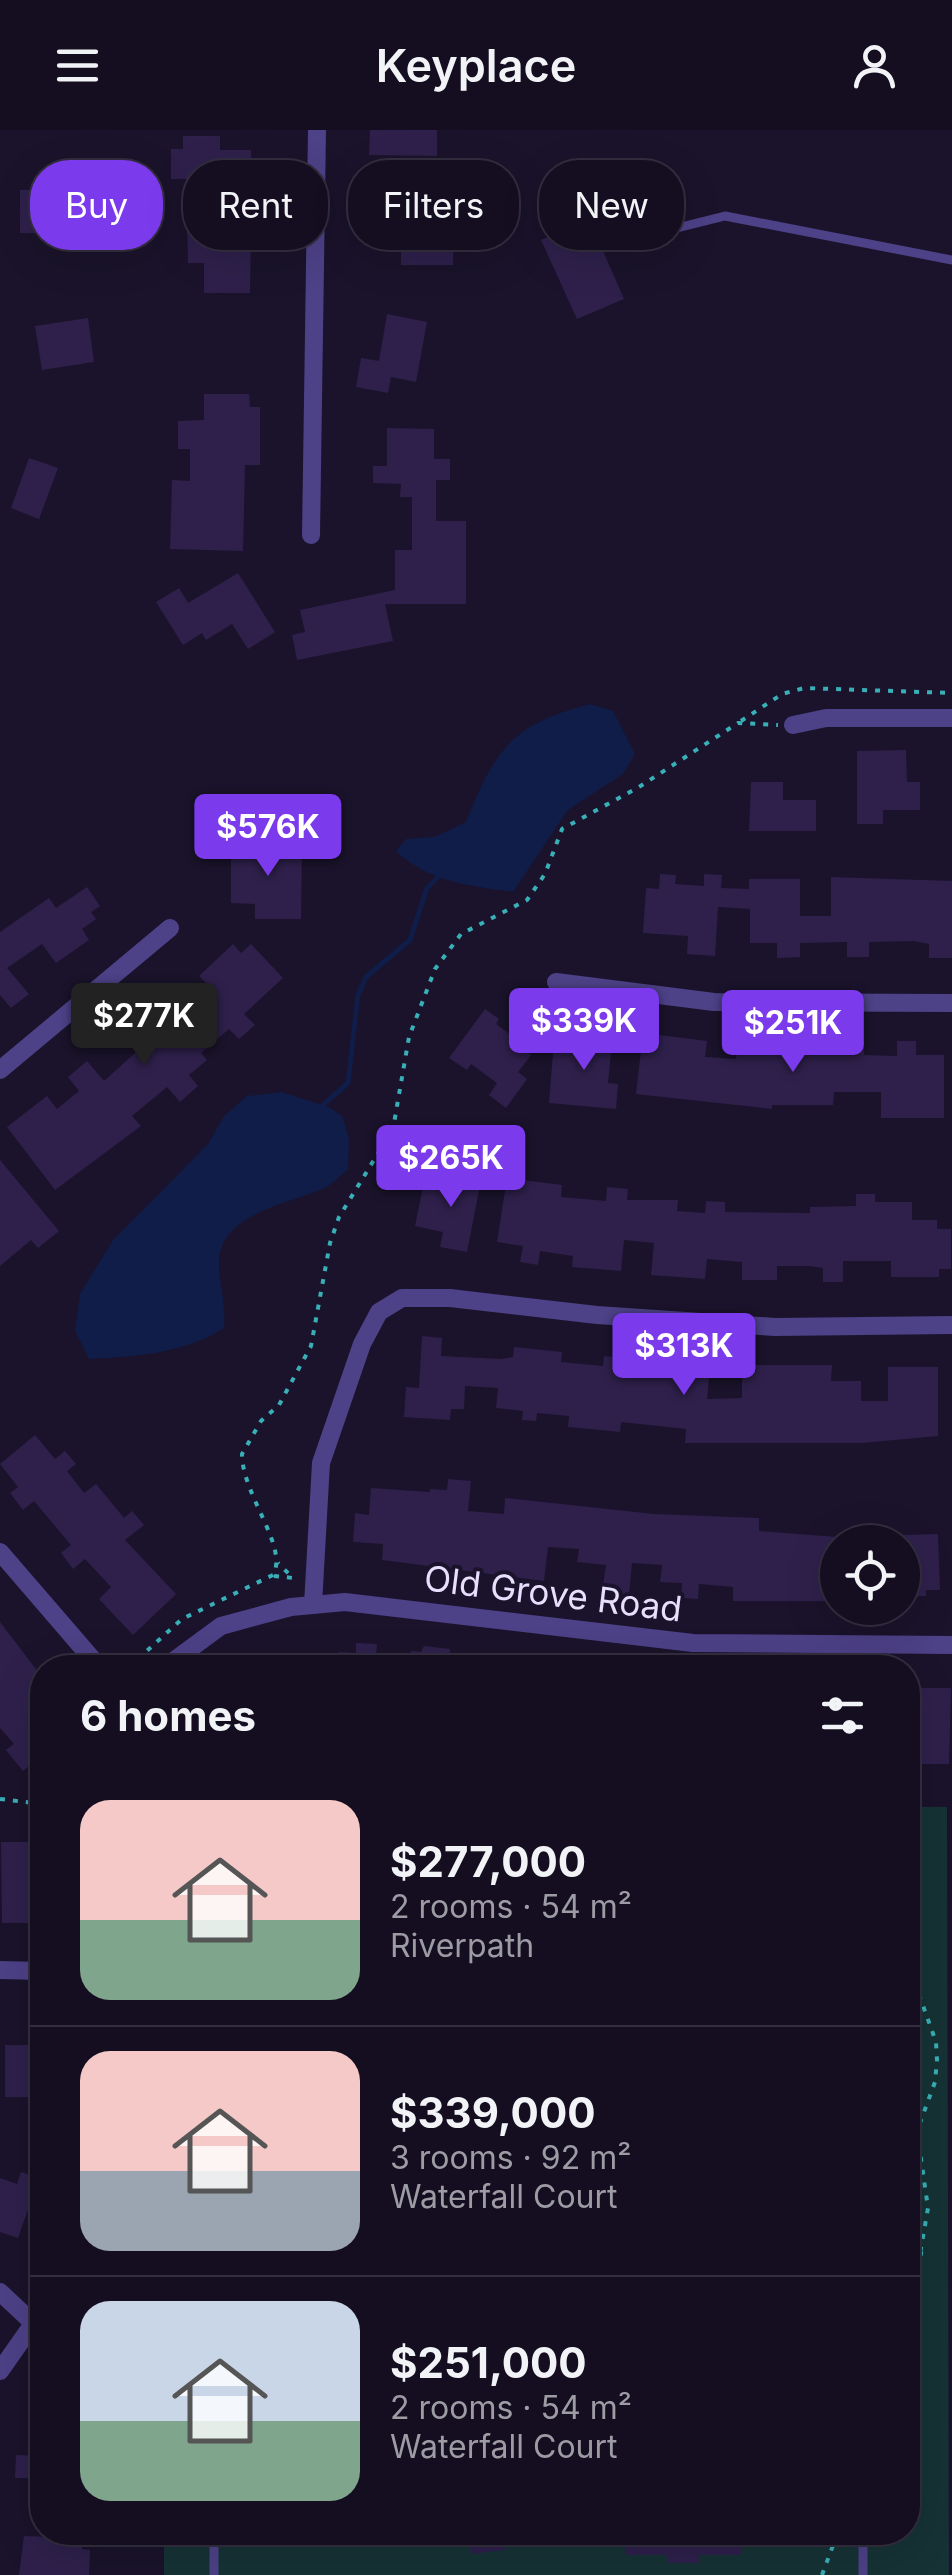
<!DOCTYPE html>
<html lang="en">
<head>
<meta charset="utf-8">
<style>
  body { margin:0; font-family:Inter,sans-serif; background:#1d1729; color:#f1f3f6; height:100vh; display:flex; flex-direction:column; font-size:38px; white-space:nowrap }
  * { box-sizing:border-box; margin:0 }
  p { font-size:32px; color:#9d9ca5 }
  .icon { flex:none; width:55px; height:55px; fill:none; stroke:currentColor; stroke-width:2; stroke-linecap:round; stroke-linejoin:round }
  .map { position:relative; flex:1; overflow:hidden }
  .side { position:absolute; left:30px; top:1525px; width:890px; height:890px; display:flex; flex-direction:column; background:#140e20; border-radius:40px; box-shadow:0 10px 40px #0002,0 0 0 2px #332e3e }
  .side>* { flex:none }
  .banner { position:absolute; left:30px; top:30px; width:892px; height:90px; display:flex; gap:20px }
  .controls { position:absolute; left:820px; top:1395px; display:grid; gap:20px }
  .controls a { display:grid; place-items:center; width:100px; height:100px; border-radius:50%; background:#140e20; box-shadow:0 10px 40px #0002,0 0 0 2px #332e3e; font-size:50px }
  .price { position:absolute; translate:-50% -85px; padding:0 22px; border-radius:10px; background:#7c3aed; color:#fff; font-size:32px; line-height:65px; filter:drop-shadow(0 2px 5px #0008) }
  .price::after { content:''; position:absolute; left:50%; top:60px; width:30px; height:22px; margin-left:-15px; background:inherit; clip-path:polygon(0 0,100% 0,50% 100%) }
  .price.current { background:#222; color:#fff }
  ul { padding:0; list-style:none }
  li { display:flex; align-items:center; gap:30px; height:250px; padding:0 50px }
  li+li { border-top:2px solid #332e3e }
  li span { display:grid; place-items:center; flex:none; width:280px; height:200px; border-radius:30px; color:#555 }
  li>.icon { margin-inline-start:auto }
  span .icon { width:120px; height:120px; fill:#fffc; stroke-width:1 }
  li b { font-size:42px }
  h2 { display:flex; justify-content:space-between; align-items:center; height:120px; padding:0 50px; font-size:42px }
  .tag { padding:0 35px; border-radius:40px; background:#140e20; box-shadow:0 10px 40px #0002,0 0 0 2px #332e3e; font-size:35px; line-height:90px }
  .tag.current { background:#7c3aed; color:#fff }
  header { display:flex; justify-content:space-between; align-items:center; height:130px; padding:0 50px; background:#140e20; font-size:45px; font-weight:600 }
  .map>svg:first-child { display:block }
</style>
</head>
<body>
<header><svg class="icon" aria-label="menu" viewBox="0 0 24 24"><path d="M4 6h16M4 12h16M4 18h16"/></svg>Keyplace<svg class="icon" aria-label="person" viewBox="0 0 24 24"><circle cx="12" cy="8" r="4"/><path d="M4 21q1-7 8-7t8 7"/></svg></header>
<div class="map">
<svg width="952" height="2445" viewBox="0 0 952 2445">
  <rect width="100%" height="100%" fill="#1a132b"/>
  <polygon fill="#163235" points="908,1677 947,1677 949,2445 164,2445 164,2403 908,2402"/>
  <g fill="#0f1d48">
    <path d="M590,574L613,581L635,624L623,644L568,680L513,762C471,756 428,752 396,721L406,709L434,707L466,692C496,618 511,595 590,574Z"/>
    <path d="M281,962L329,977L343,987L349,1010L348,1039C341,1045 333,1054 324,1058C289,1075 217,1082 219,1136C220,1157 226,1175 224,1198C187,1223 133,1227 89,1229L75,1201L80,1164L113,1110L208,1014L224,986L247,966Z"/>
  </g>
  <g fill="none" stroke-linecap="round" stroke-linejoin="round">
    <polyline stroke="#0f1d48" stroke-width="5" points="323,975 348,953 358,865 366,847 410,810 427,758 437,748"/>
  </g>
  <g fill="#2e204b">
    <polygon points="370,0 437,0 437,26 369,25"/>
    <polygon points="183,6 220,6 220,20 251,20 251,45 228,45 227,75 227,102 251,102 250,163 204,163 204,133 188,133 186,49 171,49 171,19 183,19"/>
    <polygon points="20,60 64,60 64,81 49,81 49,103 20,103"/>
    <polygon points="368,61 454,62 453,135 401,135 401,89 368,89"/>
    <polygon points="589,89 624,169 577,189 541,110"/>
    <polygon points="387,184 427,192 416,252 391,247 388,263 356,257 361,228 379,231"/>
    <polygon points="88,188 94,232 42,240 35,196"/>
    <polygon points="204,264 249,264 250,277 260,277 260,335 245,335 243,421 170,419 172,350 190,351 190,319 178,319 178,291 204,290"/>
    <polygon points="387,298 434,299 434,329 450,329 450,350 436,350 436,391 466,391 466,474 385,474 393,511 297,530 292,505 305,502 300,480 395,460 395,420 412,420 412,367 400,367 401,354 373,353 373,336 387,336"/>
    <polygon points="29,328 58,338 39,389 11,378"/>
    <polygon points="238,443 275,502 248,519 232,494 206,510 202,503 183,515 156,472 179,458 188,473"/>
    <polygon points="906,620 907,652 920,652 920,680 883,680 883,694 857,694 857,621"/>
    <polygon points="751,652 783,652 783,670 816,670 816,701 749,701"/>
    <polygon points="231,714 302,715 301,789 255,789 255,774 231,773"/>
    <polygon points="660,744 676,745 675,754 704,756 704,744 722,745 721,758 749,759 749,749 800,749 800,786 831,786 831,747 952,751 952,828 929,828 929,814 914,811 869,812 869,827 847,827 847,812 800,813 800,827 777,828 777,813 750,813 750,779 718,777 715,826 687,824 688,806 643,803 646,758 659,759"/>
    <polygon points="87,757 100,776 91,782 96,789 82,799 89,810 56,833 42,814 7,838 29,864 11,878 0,865 0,802 49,768 56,778"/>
    <polygon points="233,814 241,823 251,814 283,848 244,884 255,895 239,909 229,899 201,923 207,930 189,945 198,956 180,972 167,957 132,986 141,996 55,1060 7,997 47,966 57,979 79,961 68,947 87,931 104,951 145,914 126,892 164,859 182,880 209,856 199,846"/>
    <polygon points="485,879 499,889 496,894 511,905 509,909 531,925 518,942 527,949 506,978 489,965 497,953 471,934 467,940 449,928"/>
    <polygon points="597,899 613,901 608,953 618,954 616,979 549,973 554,911 596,914"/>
    <polygon points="643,903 707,911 705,927 736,929 737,909 775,914 774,925 810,925 810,911 864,911 864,925 897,926 897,911 916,911 916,925 944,925 944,988 881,988 881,962 834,962 833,975 772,975 772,979 636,964"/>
    <polygon points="0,1030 59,1101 38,1118 31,1110 0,1136"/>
    <polygon points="467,1037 483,1040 467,1122 440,1117 443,1102 415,1096 424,1052 462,1060"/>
    <polygon points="507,1048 562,1055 561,1067 606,1071 607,1057 628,1059 627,1070 678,1070 677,1081 705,1083 706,1071 725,1072 725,1082 810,1083 810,1077 856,1076 856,1064 875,1064 875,1072 912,1072 912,1090 937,1090 937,1099 951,1099 951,1139 939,1139 939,1147 891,1147 891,1131 843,1131 843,1152 823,1152 823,1138 810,1136 777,1136 777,1150 742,1150 742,1132 707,1129 705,1149 651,1145 654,1113 624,1110 621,1141 572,1137 573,1126 540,1121 538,1135 520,1132 523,1116 497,1112"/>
    <polygon points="422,1206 442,1208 441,1226 501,1229 513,1227 514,1217 562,1222 561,1232 603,1236 604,1226 623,1228 622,1245 650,1248 651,1240 664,1242 664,1235 710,1239 707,1269 742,1268 742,1235 832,1235 831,1251 861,1251 861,1271 888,1271 888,1237 938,1237 938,1306 861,1313 685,1313 686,1299 621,1292 620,1302 601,1300 568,1297 569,1286 537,1283 536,1291 522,1290 523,1281 496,1278 498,1258 465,1256 464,1279 451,1279 450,1290 404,1287 406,1257 419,1258"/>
    <polygon points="35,1305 55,1329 65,1321 76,1334 67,1341 84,1363 96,1354 124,1388 132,1381 144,1395 125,1410 176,1464 133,1505 99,1469 111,1457 85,1429 73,1439 61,1423 71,1415 34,1371 23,1380 10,1363 18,1357 0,1334"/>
    <polygon points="448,1349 471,1351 468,1381 504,1384 505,1368 654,1384 759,1388 759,1401 838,1407 838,1471 733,1471 733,1457 699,1454 698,1469 681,1468 682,1453 660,1452 662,1435 632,1433 629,1466 602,1463 606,1435 577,1432 579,1419 548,1417 544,1451 382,1430 383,1414 353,1412 355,1383 369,1385 371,1358 430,1362 430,1359 447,1360"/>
    <polygon points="938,1404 940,1460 926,1460 926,1466 902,1467 902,1405"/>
    <polygon points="0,1492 42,1547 42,1625 23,1641 6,1620 14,1614 0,1598"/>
    <polygon points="356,1513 377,1514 375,1538 337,1538 339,1522 356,1523"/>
    <polygon points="424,1516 450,1519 449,1538 410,1538 411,1521 421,1522"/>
    <polygon points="921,1558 951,1558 949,1634 908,1634 908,1575 921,1575"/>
    <polygon points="1,1712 31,1712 31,1726 42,1726 42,1793 2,1793"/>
    <rect x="5" y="1915" width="37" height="52"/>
    <polygon points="21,2042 39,2048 18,2108 0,2102 0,2048 17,2054"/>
    <polygon points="16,2325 42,2326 42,2348 15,2348"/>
    <polygon points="468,2402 503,2402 505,2420 471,2424"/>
    <polygon points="667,2402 741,2407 741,2425 700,2425 700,2433 667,2433 667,2425 625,2425 625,2407 667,2407"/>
    <polygon points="24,2406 82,2408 82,2419 90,2420 89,2445 19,2445"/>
  </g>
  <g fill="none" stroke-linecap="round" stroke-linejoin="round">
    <g stroke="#39afb7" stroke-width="4" stroke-dasharray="5 8" stroke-linecap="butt">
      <polyline points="741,591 782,564 804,558 952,563"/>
      <polyline points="274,1446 293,1448 278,1433"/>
      <path d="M128,1538L182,1489L273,1445C289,1417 242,1365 242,1324L261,1291L279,1275L311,1216L330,1113L339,1087L393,999L409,907L435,839L461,804L527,770L545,744L562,699L639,657L738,593L778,595"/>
      <polyline points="0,1669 42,1674"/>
      <polyline points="908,1749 917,1785 916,1856 936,1912 937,1930 935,1952 917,2001 928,2078 908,2193"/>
      <polyline points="908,2121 923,2124"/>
      <polyline points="522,2402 541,2408 562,2402"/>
      <polyline points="822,2445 838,2402"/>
    </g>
    <g stroke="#4d4187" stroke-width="9">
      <polyline points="609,115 725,86 952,130"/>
      <polyline points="214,2402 214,2445"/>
      <polyline points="863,2402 863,2445"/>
    </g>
    <g stroke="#4d4187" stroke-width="18">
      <polyline points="311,405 317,0"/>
      <polyline points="793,595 826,588 952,588"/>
      <polyline points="556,852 714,872 952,873"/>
      <polyline points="0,940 170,798"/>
      <polyline points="0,1422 100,1538"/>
      <polyline points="313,1475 321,1333 362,1214 379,1182 402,1168 450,1168 597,1185 775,1197 952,1195"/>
      <polyline points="164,1538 221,1496 291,1477 345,1472 693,1513 952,1515"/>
      <polyline points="0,1840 42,1841"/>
      <polyline points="0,2162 32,2192"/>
      <polyline points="0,2241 42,2181"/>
    </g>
  </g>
  <g text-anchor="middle" stroke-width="8" stroke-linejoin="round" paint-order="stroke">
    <g font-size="35" fill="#e6dffd" stroke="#1a132b">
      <text transform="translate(553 1464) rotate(7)" y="12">Old Grove Road</text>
    </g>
  </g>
</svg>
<div class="controls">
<a><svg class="icon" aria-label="locate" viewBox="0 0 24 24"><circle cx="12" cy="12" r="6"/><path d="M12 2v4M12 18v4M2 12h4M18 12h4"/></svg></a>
</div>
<b class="price" style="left:268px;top:749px">$576K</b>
<b class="price current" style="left:144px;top:938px">$277K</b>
<b class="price" style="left:584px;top:943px">$339K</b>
<b class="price" style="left:793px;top:945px">$251K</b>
<b class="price" style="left:451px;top:1080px">$265K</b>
<b class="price" style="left:684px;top:1268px">$313K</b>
<div class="banner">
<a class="tag current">Buy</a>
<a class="tag">Rent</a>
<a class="tag">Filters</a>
<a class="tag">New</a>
</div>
<section class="side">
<h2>6 homes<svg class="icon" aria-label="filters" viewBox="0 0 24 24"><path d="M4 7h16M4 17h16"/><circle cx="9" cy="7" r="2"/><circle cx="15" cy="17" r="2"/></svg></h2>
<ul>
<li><span style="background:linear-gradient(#f6c9c9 60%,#7fa58c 0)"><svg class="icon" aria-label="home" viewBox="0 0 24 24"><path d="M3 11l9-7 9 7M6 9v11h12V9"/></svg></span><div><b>$277,000</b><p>2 rooms · 54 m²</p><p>Riverpath</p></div></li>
<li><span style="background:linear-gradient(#f6c9c9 60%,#9aa5b1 0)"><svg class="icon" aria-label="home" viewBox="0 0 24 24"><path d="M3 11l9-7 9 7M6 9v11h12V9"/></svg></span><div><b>$339,000</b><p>3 rooms · 92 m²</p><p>Waterfall Court</p></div></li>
<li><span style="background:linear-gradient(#c9d6e8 60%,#7fa58c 0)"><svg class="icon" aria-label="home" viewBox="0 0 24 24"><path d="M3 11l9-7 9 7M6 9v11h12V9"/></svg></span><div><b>$251,000</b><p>2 rooms · 54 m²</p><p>Waterfall Court</p></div></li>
</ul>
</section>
</div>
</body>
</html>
